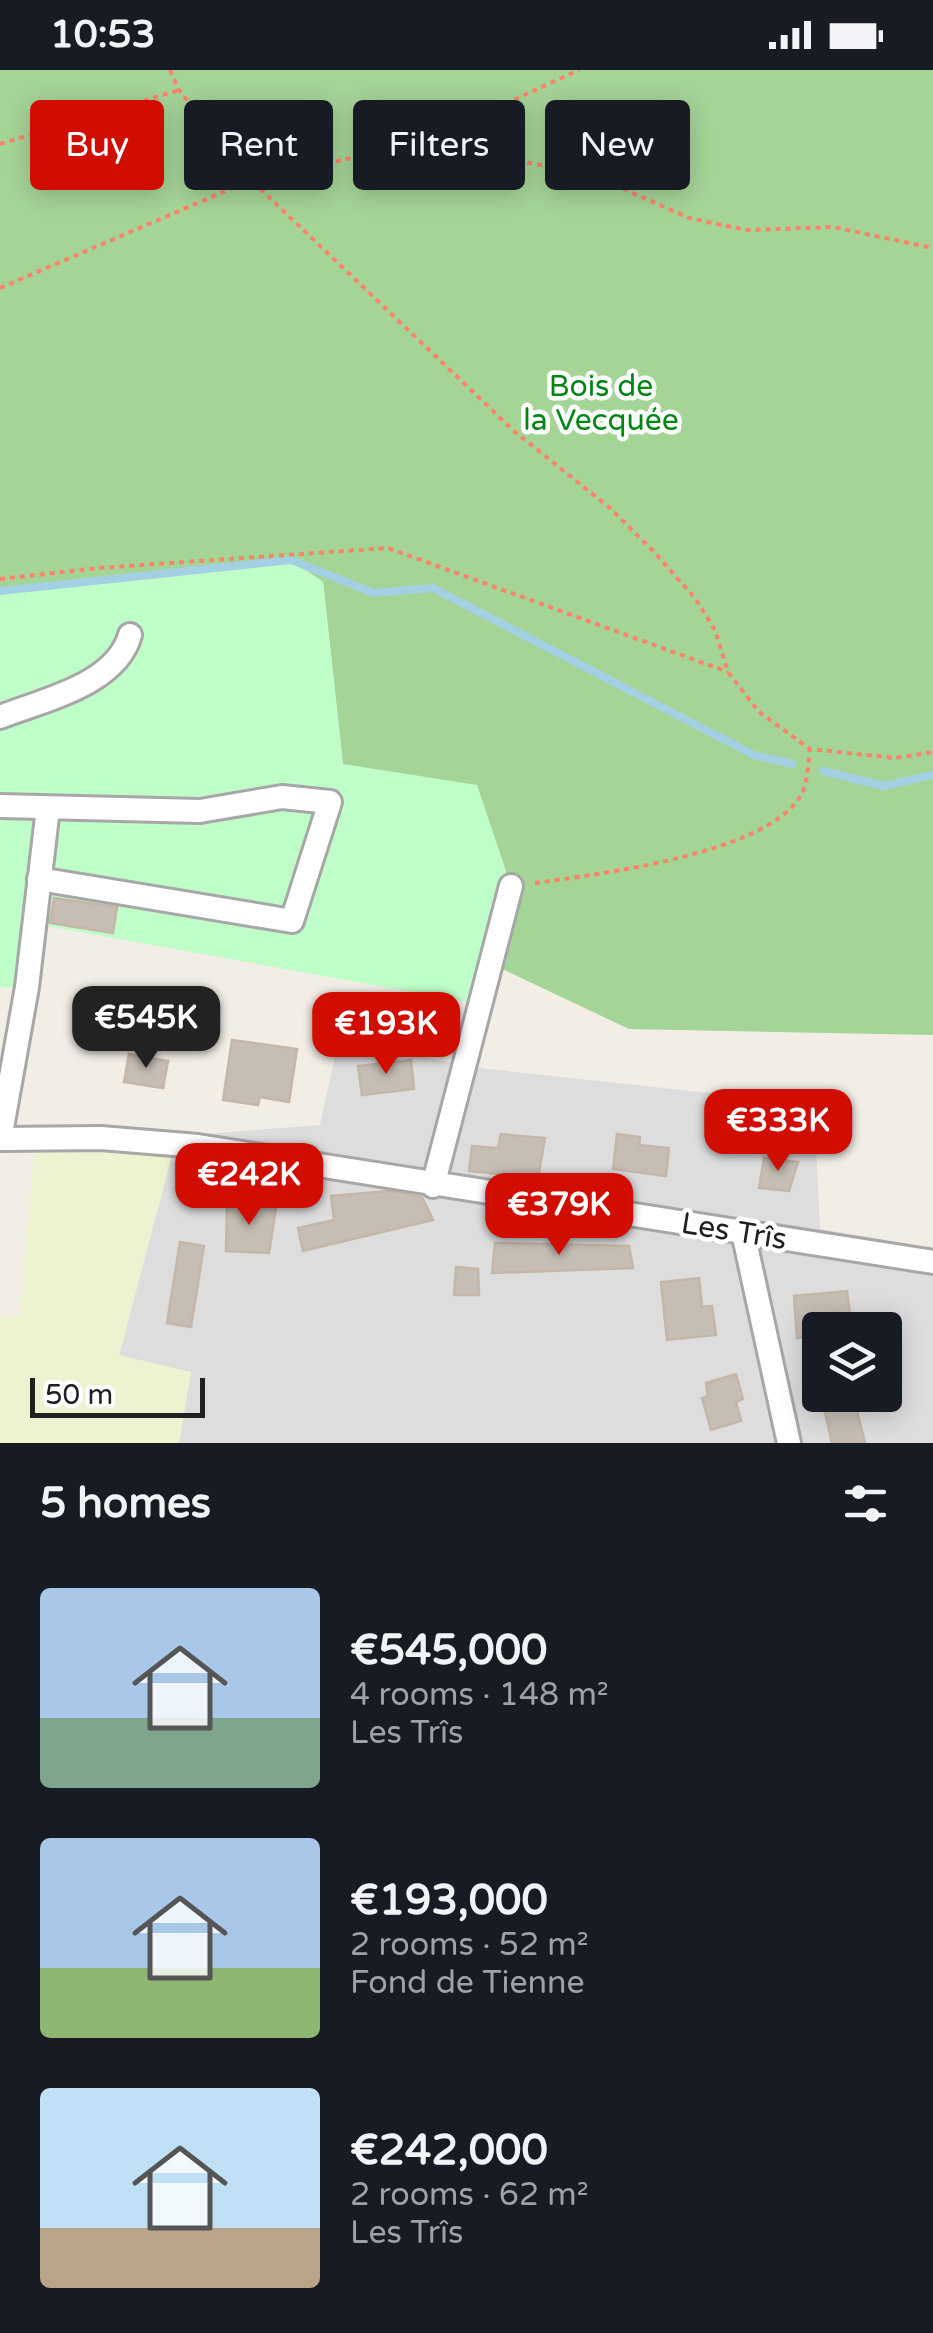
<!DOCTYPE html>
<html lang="en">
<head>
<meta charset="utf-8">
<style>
  body { margin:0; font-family:"Varela Round",sans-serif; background:#242831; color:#f1f3f6; height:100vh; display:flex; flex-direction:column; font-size:38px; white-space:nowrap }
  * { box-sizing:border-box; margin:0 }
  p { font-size:32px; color:#9ea1a6 }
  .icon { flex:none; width:55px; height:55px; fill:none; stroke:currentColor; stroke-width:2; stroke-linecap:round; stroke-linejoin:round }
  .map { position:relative; height:1373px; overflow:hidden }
  .panel { display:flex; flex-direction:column; background:#171b24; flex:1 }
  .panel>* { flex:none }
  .banner { position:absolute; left:30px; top:30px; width:875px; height:90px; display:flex; gap:20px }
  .tools { position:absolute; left:802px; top:1242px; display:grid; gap:20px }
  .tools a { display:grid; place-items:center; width:100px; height:100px; border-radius:10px; background:#171b24; box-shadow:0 5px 25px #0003; font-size:50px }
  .scale { position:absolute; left:30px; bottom:25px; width:175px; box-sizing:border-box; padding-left:10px; border:5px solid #202020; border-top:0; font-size:28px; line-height:35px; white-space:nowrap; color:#202020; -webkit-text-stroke:8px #fff; paint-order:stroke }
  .price { position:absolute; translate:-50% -85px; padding:0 22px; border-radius:20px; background:#d10d00; color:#fff; font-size:32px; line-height:65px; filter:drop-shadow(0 2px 5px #0008) }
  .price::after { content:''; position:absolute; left:50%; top:60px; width:30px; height:22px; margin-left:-15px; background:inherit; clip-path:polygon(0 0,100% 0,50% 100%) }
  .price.selected { background:#222; color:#fff }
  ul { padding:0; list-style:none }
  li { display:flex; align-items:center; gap:30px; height:250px; padding:0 40px }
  li span { display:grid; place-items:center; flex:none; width:280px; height:200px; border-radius:10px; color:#555 }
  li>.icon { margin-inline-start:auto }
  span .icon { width:120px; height:120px; fill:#fffc; stroke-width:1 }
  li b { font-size:42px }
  h2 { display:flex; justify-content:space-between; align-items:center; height:120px; padding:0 40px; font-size:42px }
  .tag { padding:0 35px; border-radius:10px; background:#171b24; box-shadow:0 5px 25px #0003; font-size:35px; line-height:90px }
  .tag.selected { background:#d10d00; color:#fff }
  .status { display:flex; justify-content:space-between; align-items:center; height:70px; padding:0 50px; background:#171b24; direction:ltr }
  .status svg { height:28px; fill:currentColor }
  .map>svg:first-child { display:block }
</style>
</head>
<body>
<div class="status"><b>10:53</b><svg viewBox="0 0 49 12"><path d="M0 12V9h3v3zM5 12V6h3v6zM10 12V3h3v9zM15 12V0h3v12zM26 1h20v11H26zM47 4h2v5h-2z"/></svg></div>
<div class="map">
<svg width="933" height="1373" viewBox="0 0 933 1373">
  <rect width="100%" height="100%" fill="#f2eee6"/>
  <path fill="#dedddd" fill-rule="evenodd" d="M338,972L488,999L814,1034L820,1159L933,1178V1373H179L190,1302L119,1286L177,1066L320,1055ZM820,1260H885V1325H820Z"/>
  <polygon fill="#edf2d0" points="173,1080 119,1285 191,1302 179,1373 0,1373 0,1246 20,1246 34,1082"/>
  <polygon fill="#a5d497" points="0,0 933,0 933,965 629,959 496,896 343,695 323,512 291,490 0,521"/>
  <polygon fill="#c0fec9" points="291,490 323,512 343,694 477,715 511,816 474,933 46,856 37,919 0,917 0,521"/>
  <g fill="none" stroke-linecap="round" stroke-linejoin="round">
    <g stroke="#a3d0e3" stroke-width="8">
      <polyline points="0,521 291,490 374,523 433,518 754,685 792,694"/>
      <polyline points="823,701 884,716 933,705"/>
    </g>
  </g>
  <g fill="#c6beb5" stroke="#c5b6a7" stroke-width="2.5">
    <polygon points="54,828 117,837 113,863 50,853"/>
    <polygon points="232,970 297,979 289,1032 260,1027 258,1035 223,1030"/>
    <polygon points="129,984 168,991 163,1018 124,1012"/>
    <polygon points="411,990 414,1019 362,1025 358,996"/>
    <polygon points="501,1064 545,1068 538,1108 469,1101 472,1076 498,1078"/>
    <polygon points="617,1064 640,1067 639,1075 669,1078 666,1106 613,1099"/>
    <polygon points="764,1088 798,1092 789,1121 759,1118"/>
    <polygon points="390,1121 422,1127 433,1150 303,1181 298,1158 334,1150 331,1126"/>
    <polygon points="227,1132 276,1138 269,1183 226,1181"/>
    <polygon points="180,1172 204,1176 191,1257 167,1253"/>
    <polygon points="495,1173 629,1176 633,1198 492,1203"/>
    <polygon points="456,1197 478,1199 479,1225 454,1225"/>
    <polygon points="699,1208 702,1237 712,1236 716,1265 667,1270 661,1212"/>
    <polygon points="847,1221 852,1260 820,1260 820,1266 797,1268 794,1226"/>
    <polygon points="736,1304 743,1329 736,1332 741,1351 711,1360 702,1328 708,1326 706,1313"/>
    <polygon points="821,1325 853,1325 865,1373 832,1373"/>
  </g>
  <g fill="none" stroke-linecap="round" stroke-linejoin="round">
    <g stroke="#a7a7a7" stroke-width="28">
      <g id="minor">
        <path d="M0,647C43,630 116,615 130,565"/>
        <polyline points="0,736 200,741 282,727 330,732 292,851 39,809"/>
        <polyline points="0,1069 101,1068 198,1076 933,1192"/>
        <polyline points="0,1069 27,917 48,738"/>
        <polyline points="433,1116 511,816"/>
        <polyline points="743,1162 789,1373"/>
      </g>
    </g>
    <g stroke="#ff826a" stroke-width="4" stroke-dasharray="5 5" stroke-linecap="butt">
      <polyline points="170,0 179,20 251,110 514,361 610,438 654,482 695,528 715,560 728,602 759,642 810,679 895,688 933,682"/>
      <polyline points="419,73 590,104 689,148 746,160 833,157 933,178"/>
      <polyline points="0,74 179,20"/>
      <polyline points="0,218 251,110 419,73 579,0"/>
      <polyline points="0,509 98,498 388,478 728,602"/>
      <path d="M535,813C599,804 767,784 801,725C808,714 808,692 810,679"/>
    </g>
    <use href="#minor" stroke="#fff" stroke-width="22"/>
  </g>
  <g text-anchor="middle" stroke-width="9" stroke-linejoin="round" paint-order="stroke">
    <g font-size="30" fill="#038515" stroke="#fff">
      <text x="601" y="326">Bois de<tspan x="601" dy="34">la Vecquée</tspan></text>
    </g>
    <g font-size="30" fill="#202020" stroke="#fff">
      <text transform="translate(734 1161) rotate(9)" y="10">Les Trîs</text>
    </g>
  </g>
</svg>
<div class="tools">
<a><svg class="icon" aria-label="layers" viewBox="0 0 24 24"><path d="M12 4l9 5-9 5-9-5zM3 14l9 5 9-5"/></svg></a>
</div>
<div class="scale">50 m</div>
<b class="price selected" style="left:146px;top:1001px">€545K</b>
<b class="price" style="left:386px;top:1007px">€193K</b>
<b class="price" style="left:778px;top:1104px">€333K</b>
<b class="price" style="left:249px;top:1158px">€242K</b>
<b class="price" style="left:559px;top:1188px">€379K</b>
<div class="banner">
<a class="tag selected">Buy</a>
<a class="tag">Rent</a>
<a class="tag">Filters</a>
<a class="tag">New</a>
</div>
</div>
<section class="panel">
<h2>5 homes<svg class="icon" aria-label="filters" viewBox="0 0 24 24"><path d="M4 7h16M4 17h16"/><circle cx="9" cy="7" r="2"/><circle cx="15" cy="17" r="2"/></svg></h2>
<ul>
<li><span style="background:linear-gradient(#a9c7e8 65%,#7fa58c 0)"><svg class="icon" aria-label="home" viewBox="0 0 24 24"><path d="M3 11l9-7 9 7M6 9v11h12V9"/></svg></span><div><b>€545,000</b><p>4 rooms · 148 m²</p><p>Les Trîs</p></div></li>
<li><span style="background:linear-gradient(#a9c7e8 65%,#8fb573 0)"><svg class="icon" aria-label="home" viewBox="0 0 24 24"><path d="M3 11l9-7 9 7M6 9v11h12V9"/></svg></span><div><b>€193,000</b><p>2 rooms · 52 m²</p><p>Fond de Tienne</p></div></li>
<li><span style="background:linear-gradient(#bfe0f5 70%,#b9a48a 0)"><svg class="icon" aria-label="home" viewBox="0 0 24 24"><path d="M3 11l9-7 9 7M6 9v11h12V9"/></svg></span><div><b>€242,000</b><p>2 rooms · 62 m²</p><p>Les Trîs</p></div></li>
</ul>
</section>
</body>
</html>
